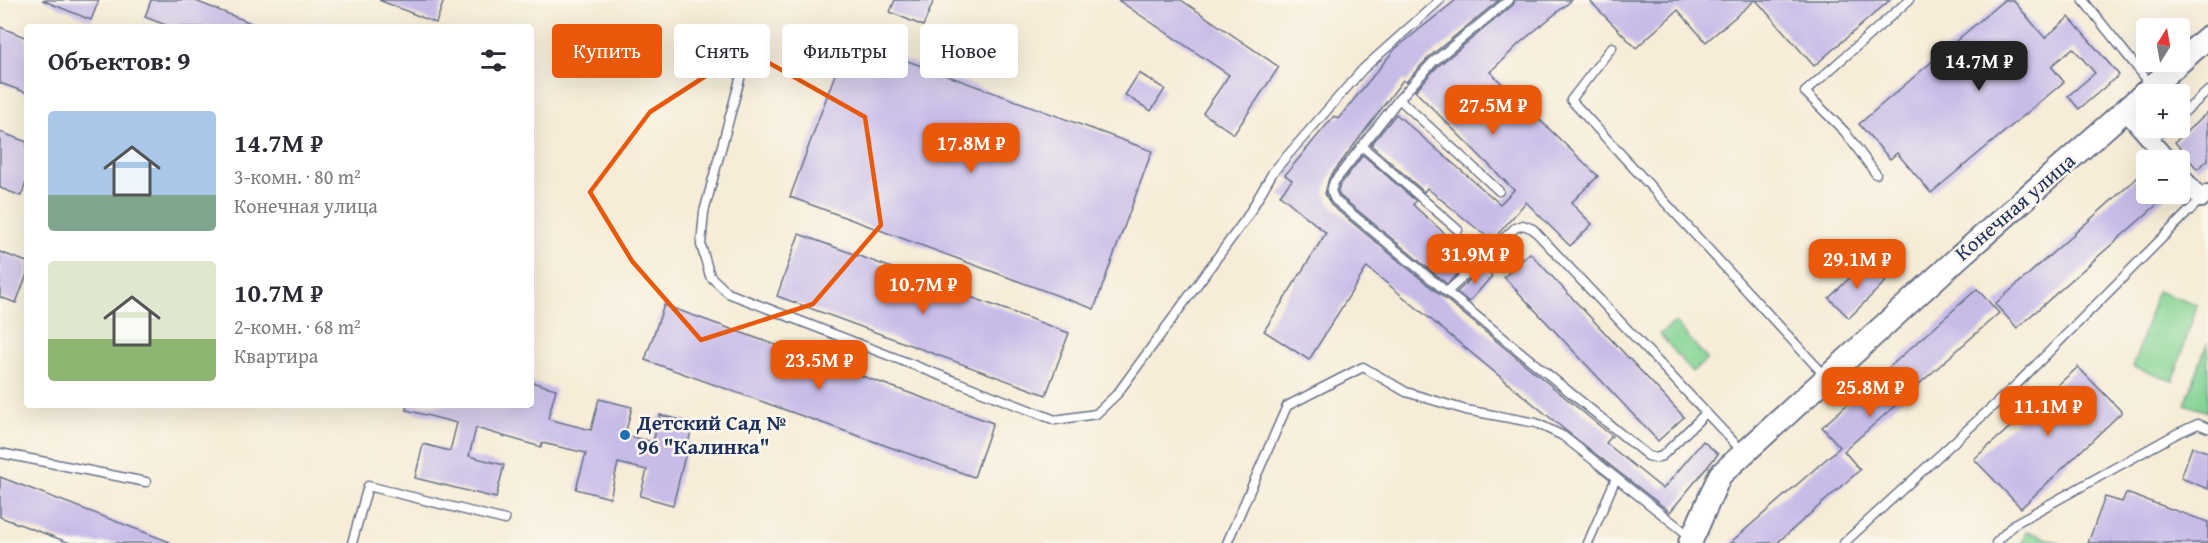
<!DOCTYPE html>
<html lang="ru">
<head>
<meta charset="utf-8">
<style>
  body { margin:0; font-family:"Gentium Book Plus",serif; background:#f2f2f3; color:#2b2b33; height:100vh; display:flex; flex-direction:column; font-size:22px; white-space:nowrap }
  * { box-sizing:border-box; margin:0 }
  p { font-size:20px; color:#7c7c81 }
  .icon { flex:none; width:33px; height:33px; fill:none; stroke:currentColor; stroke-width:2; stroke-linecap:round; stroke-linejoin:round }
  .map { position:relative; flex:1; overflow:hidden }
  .details { position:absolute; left:24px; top:24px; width:510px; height:384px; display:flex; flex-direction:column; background:#fff; border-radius:6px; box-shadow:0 6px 24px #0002 }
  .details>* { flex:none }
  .guide { position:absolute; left:552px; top:24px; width:570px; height:54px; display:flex; gap:12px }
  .needle { width:39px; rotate:11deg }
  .fabs { position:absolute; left:2136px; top:18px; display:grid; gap:12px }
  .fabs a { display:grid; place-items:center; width:54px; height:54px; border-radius:6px; background:#fff; box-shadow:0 6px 24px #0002; font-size:30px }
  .price { position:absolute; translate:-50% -51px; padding:0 14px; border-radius:12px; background:#ea580c; color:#fff; font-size:20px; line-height:39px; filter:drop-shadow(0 2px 3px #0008) }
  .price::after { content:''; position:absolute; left:50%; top:36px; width:18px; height:14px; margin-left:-9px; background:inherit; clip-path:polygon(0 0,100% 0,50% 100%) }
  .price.selected { background:#222; color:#fff }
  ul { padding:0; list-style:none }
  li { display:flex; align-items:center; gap:18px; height:150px; padding:0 24px }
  li span { display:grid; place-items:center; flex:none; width:168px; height:120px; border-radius:6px; color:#555 }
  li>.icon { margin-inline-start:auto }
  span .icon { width:72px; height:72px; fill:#fffc; stroke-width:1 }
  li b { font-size:26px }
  h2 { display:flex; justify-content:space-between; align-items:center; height:72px; padding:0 24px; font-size:26px }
  .pill { padding:0 21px; border-radius:6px; background:#fff; box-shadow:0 6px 24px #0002; font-size:21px; line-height:54px }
  .pill.selected { background:#ea580c; color:#fff }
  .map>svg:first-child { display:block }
</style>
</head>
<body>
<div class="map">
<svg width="2208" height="543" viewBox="0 0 2208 543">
  <rect width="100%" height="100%" fill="#fbf7ec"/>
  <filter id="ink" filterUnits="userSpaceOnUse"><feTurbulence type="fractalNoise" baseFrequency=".0167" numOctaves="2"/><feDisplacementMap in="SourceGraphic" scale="12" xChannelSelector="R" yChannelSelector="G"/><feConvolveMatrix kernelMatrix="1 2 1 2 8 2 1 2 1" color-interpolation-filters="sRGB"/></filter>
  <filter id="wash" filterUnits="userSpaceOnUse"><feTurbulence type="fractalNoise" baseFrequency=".008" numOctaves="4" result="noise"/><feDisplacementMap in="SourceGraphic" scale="24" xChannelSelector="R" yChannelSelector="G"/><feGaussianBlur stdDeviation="1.35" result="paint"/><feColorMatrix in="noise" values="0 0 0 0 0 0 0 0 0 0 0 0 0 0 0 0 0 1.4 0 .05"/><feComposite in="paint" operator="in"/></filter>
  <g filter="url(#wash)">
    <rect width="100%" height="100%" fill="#f6ecd7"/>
    <g fill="#84d494" stroke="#508279" stroke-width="1.5">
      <polygon points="2157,291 2197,305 2173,381 2133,367"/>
      <polygon points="1675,322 1707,359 1692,372 1660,334"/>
      <polygon points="2208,342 2208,412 2185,404"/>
      <polygon points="2026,531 2060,543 2022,543"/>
    </g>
    <g id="blocks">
      <g fill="#c7bbe8">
        <polygon points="42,0 99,0 91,20"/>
        <polygon points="151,0 193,0 261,27 171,27 145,17"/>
        <polygon points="379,0 444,0 436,23"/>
        <polygon points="895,0 934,0 923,26 890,12"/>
        <polygon points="1118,0 1181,0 1279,67 1234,134 1203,113 1229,75"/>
        <polygon points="1456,0 1499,0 1429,57 1406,82 1403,80 1329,178 1325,194 1331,205 1612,436 1606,443 1663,489 1703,441 1718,454 1670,512 1565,430 1367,267 1309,360 1264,331 1326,233 1280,195 1292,180 1285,175 1334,116 1338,119 1395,49"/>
        <polygon points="1515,0 1572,0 1521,42 1490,72 1598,176 1571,203 1592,224 1570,246 1526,202 1492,241 1427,188 1424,192 1371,145 1396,114 1500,204 1514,190 1415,91 1437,67 1513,5"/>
        <polygon points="1589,0 1755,0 1706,42 1678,10 1636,48"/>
        <polygon points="1756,0 1890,0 1814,66"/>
        <polygon points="2004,0 2013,0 2045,38 2069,17 2119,75 2079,109 2068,96 2095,73 2073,48 2051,66 2064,82 1931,193 1897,153 1890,159 1859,124"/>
        <polygon points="0,27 27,38 27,93 0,83"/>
        <polygon points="848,39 1152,151 1094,309 790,197"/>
        <polygon points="1139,73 1165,89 1151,111 1125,95"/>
        <polygon points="2208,112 2208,160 2197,169 2175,142"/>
        <polygon points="0,132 27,142 27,180 21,196 0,188"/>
        <polygon points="1363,155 1416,201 1413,205 1473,259 1447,284 1340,196 1338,191 1340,185"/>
        <polygon points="2146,170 2146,194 2169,194 2017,328 1995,304"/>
        <polygon points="799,234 1069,333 1046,395 777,296"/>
        <polygon points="0,252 27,262 27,274 16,303 0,297"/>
        <polygon points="1530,253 1684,417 1658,441 1504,277"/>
        <polygon points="1866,262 1886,281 1849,318 1829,298"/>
        <polygon points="1482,268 1492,276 1469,302 1457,292"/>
        <polygon points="1977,289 1999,313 1844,451 1860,470 1777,543 1730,543 1840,447 1822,427"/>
        <polygon points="664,305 993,423 974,477 645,360"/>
        <polygon points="2078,367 2122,412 2021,508 1974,459"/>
        <polygon points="531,382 556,389 548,419 591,430 599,399 632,407 625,435 653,442 660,415 693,423 673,505 640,496 647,470 618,463 610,498 576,489 586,453 542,443 541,447 476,428 469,456 504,465 496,498 415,478 423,444 450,451 457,423 406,410 407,405 531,405"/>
        <polygon points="2192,447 2208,452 2208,489 2181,478"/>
        <polygon points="0,477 170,542 170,543 70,543 0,517"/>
        <polygon points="2126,493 2208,522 2208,543 2088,543 2105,497 2122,502"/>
      </g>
    </g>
  </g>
  <g filter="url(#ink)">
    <use href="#blocks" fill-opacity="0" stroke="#687188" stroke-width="1.5"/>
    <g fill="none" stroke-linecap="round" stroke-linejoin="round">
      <g stroke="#687188" stroke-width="11">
        <g id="lane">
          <polyline points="2083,0 2152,86"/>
          <polyline points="1612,47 1571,100 1827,378"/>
          <polyline points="740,79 704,212 701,245 710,276 728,293 1055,420 1096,414 1117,394 1247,217 1273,172 1363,69 1440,0"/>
          <polyline points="1399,99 1499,191"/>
          <polyline points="2180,116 2208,91"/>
          <polyline points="2151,141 2166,128"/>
          <polyline points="1362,146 1458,230"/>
          <polyline points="1876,174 1845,132 1805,92 1909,0"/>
          <polyline points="1447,292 1335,200 1331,191 1334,182 1399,99 1433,62 1509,0"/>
          <polyline points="1706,413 1662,456 1656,458 1648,456 1447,292 1515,228 1523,225 1533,229 1744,453"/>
          <polyline points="0,453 146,482"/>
          <polyline points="352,543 368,486 505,520"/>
          <polyline points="1227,543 1287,406 1363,367 1406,392 1466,410 1536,423 1563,436 1691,537"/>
          <polyline points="1588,543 1616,478"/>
          <polyline points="1844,543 2016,385 2201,199"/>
          <polyline points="1996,543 2014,524 2176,434 2198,424 2208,428"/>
        </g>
      </g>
      <g stroke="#687188" stroke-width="20">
        <g id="street">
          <polyline points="2125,111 2168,160"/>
          <polyline points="2180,174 2201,199 2208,193"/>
        </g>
      </g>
      <g stroke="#687188" stroke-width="26">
        <polyline id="secondary" points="1690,543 1720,475 1958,258 2208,37"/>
      </g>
      <use href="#lane" stroke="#fff" stroke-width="8"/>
      <use href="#street" stroke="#fff" stroke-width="16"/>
      <use href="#secondary" stroke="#fff" stroke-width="22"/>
    </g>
  </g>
  <path fill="none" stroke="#e8590c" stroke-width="4.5" stroke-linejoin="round" d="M746,50L865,117L881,225L813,304L701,340L632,261L590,192L650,112Z"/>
  <circle fill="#1f6fb2" stroke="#fbf7ec" stroke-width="2" cx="625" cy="435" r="6"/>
  <g text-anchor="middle" stroke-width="5" stroke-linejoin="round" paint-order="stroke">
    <g font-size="21" fill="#1b2f5e" stroke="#fbf7ec">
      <text transform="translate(2015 207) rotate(-41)" y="7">Конечная улица</text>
    </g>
    <g font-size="21" font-weight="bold" fill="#1b2f5e" stroke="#fbf7ec" text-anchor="start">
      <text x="637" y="430">Детский Сад №<tspan x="637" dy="24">96 "Калинка"</tspan></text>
    </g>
  </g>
</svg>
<div class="fabs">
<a><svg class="needle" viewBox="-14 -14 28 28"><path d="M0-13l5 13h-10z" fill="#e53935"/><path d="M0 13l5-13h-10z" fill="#7c7c81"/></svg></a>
<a>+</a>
<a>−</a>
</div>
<b class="price selected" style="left:1979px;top:92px">14.7M ₽</b>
<b class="price" style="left:1493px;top:136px">27.5M ₽</b>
<b class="price" style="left:971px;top:174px">17.8M ₽</b>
<b class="price" style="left:1475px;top:285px">31.9M ₽</b>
<b class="price" style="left:1857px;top:290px">29.1M ₽</b>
<b class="price" style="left:923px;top:315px">10.7M ₽</b>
<b class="price" style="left:819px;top:391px">23.5M ₽</b>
<b class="price" style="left:1870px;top:418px">25.8M ₽</b>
<b class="price" style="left:2048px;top:437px">11.1M ₽</b>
<div class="guide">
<a class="pill selected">Купить</a>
<a class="pill">Снять</a>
<a class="pill">Фильтры</a>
<a class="pill">Новое</a>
</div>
<section class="details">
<h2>Объектов: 9<svg class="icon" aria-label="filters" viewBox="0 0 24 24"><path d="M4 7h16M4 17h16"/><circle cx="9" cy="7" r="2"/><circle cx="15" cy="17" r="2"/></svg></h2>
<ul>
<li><span style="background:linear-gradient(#a9c7e8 70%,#7fa58c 0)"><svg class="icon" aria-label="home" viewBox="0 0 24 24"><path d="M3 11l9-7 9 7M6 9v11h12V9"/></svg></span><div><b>14.7M ₽</b><p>3-комн. · 80 m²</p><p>Конечная улица</p></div></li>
<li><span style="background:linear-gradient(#dfe7d0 65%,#8fb573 0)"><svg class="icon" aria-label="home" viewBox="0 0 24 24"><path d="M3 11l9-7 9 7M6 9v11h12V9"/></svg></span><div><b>10.7M ₽</b><p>2-комн. · 68 m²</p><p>Квартира</p></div></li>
</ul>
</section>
</div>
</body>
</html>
